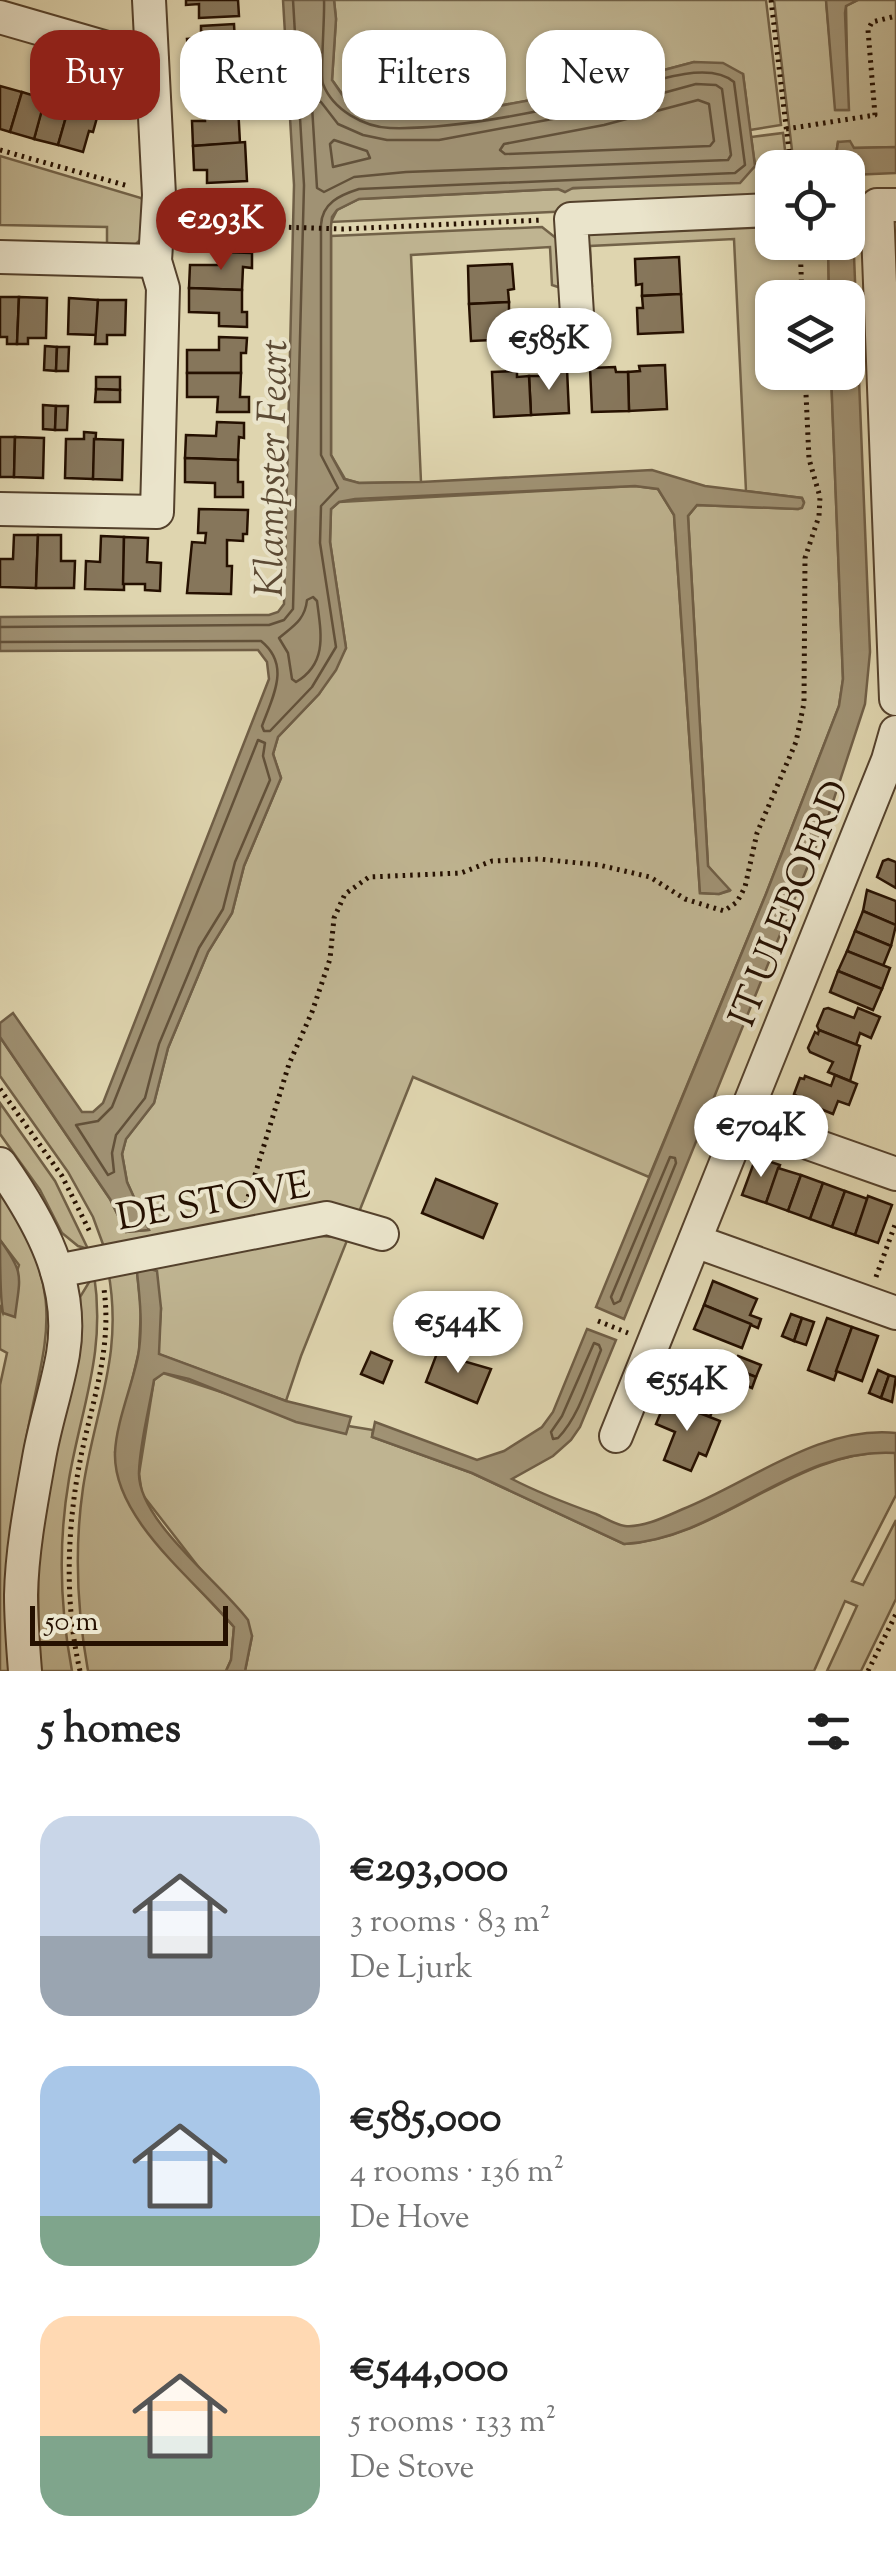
<!DOCTYPE html>
<html lang="en">
<head>
<meta charset="utf-8">
<style>
  body { margin:0; font-family:"Sorts Mill Goudy",serif; background:#f6f6f6; color:#222; height:100vh; display:flex; flex-direction:column; font-size:38px; white-space:nowrap }
  * { box-sizing:border-box; margin:0 }
  p { font-size:32px; color:#767676 }
  .icon { flex:none; width:55px; height:55px; fill:none; stroke:currentColor; stroke-width:2; stroke-linecap:round; stroke-linejoin:round }
  .map { position:relative; height:1671px; overflow:hidden }
  .details { display:flex; flex-direction:column; background:#fff; flex:1 }
  .details>* { flex:none }
  .banner { position:absolute; left:30px; top:30px; width:838px; height:90px; display:flex; gap:20px }
  .controls { position:absolute; left:755px; top:150px; display:grid; gap:20px }
  .controls a { display:grid; place-items:center; width:110px; height:110px; border-radius:20px; background:#fff; box-shadow:0 2px 8px #0004; font-size:50px }
  .scale { position:absolute; left:30px; bottom:25px; width:198px; box-sizing:border-box; padding-left:10px; border:5px solid #251000; border-top:0; font-size:28px; line-height:35px; white-space:nowrap; color:#251000; -webkit-text-stroke:8px #eae4cb; paint-order:stroke }
  .price { position:absolute; translate:-50% -85px; padding:0 22px; border-radius:35px; background:#fff; color:#222; font-size:32px; line-height:65px; filter:drop-shadow(0 2px 5px #0008) }
  .price::after { content:''; position:absolute; left:50%; top:60px; width:30px; height:22px; margin-left:-15px; background:inherit; clip-path:polygon(0 0,100% 0,50% 100%) }
  .price.active { background:#8f2418; color:#fff }
  ul { padding:0; list-style:none }
  li { display:flex; align-items:center; gap:30px; height:250px; padding:0 40px }
  li span { display:grid; place-items:center; flex:none; width:280px; height:200px; border-radius:30px; color:#555 }
  li>.icon { margin-inline-start:auto }
  span .icon { width:120px; height:120px; fill:#fffc; stroke-width:1 }
  li b { font-size:42px }
  h2 { display:flex; justify-content:space-between; align-items:center; height:120px; padding:0 40px; font-size:42px }
  .tag { padding:0 35px; border-radius:30px; background:#fff; box-shadow:0 2px 8px #0004; font-size:35px; line-height:90px }
  .tag.active { background:#8f2418; color:#fff }
  .map>svg:first-child { display:block }
</style>
</head>
<body>
<div class="map">
<svg width="896" height="1671" viewBox="0 0 896 1671">
  <rect width="100%" height="100%" fill="#dfd5af"/>
  <filter id="stains"><feTurbulence type="fractalNoise" baseFrequency=".002" numOctaves="4"/><feColorMatrix values="0 0 0 0 .2 0 0 0 0 .09 0 0 0 0 .02 0 0 0 .5 -.17"/></filter>
  <radialGradient id="worn" r=".72"><stop offset=".6" stop-color="#630" stop-opacity="0"/><stop offset="1" stop-color="#630" stop-opacity=".3"/></radialGradient>
  <g fill="#bfb491" stroke="#726248" stroke-width="2.5">
    <path d="M334,0H766L781,125L750,130L743,74L694,62L596,88L438,117C411,113 376,125 352,105C344,99 338,87 332,80L336,19Z"/>
    <polygon points="774,0 826,0 836,110 848,110 846,6 858,0 896,0 896,147 853,148 850,144 838,142 834,167 794,167"/>
    <polygon points="783,133 787,167 772,168 772,202 331,222 337,210 359,199 641,185 755,166 751,137"/>
    <polygon points="0,156 141,198 144,202 142,238 133,247 107,247 107,227 0,225"/>
    <polygon points="772,219 772,242 828,243 829,297 772,298 772,372 831,373 843,679 839,706 766,894 649,1177 413,1077 359,1212 104,1247 93,1217 68,1172 0,1076 0,1037 110,1199 126,1232 148,1230 127,1182 122,1154 126,1139 154,1103 168,1048 208,952 232,913 244,866 281,778 273,754 278,737 319,694 346,648 330,542 331,509 339,502 635,486 658,489 674,515 700,893 719,894 729,891 708,866 688,516 697,505 798,509 804,502 802,498 746,491 734,239 590,246 592,286 587,287 585,239 590,232"/>
    <polygon points="542,227 561,242 561,288 552,285 550,247 411,255 421,482 359,483 345,479 331,455 331,236"/>
    <polygon points="0,1103 55,1181 88,1249 78,1246 62,1233 40,1190 0,1134"/>
    <path d="M0,1193C77,1305 39,1346 22,1464C18,1486 19,1510 18,1533C15,1579 13,1625 11,1671H0V1385L7,1353L0,1349V1305L3,1313L19,1265L0,1240Z"/>
    <path d="M320,1236L348,1238L301,1356L286,1401L158,1354L161,1308L137,1272L141,1308L139,1351L115,1452L160,1547L234,1627L231,1660L226,1671H88C77,1610 74,1550 83,1488C95,1408 124,1355 108,1270L269,1239Z"/>
    <path d="M94,1274C106,1352 82,1405 69,1479C58,1543 60,1608 72,1671H39L38,1565L52,1467L80,1341V1297Z"/>
    <path d="M163,1373L346,1433L348,1426L373,1430L372,1437L472,1473L624,1544C723,1538 794,1449 895,1452L896,1495L852,1581L863,1585L896,1520V1599L861,1671H827L857,1606L845,1601L814,1671H245L252,1636L142,1494L139,1474L154,1380Z"/>
  </g>
  <g fill="#a09274" stroke="#6f5e46" stroke-width="2.5">
    <path d="M283,0H334L336,19L332,80C338,88 344,100 352,106C376,125 411,114 439,117L596,88L694,62L723,63L743,74L755,166L740,183L573,188L565,192L558,189L359,199L337,210L332,217L331,226V455L344,479L359,483L421,482L652,470L705,486L802,498L804,503L802,508L798,509L697,505L688,516L708,866L730,890L719,894L700,893L674,515L658,489L635,486L355,499L339,502L331,509L330,542L346,648L336,670L319,694L278,737L273,754L281,778L244,866L232,913L208,952L168,1048L154,1103L126,1139L122,1154L127,1182L149,1230L126,1232L110,1199L0,1037V1023L13,1013L82,1112H93L103,1103L269,679L267,662L258,650L0,651V617L269,615L278,612L284,604L294,185Z"/>
    <polygon points="826,0 858,0 846,6 845,13 849,110 835,110"/>
    <polygon points="850,141 854,148 896,147 896,173 851,175 848,174 848,168 834,167 838,142"/>
    <polygon points="848,231 853,231 870,652 865,704 829,814 624,1319 596,1307 766,894 839,706 843,679 831,373 848,372 848,298 829,297 828,243 848,242"/>
    <path d="M0,1240C25,1274 20,1276 15,1317L3,1313C0,1298 0,1258 0,1240Z"/>
    <path d="M147,1268L157,1271L161,1308L159,1354L286,1401L351,1417L346,1434L296,1422L189,1379L164,1373L154,1380C149,1410 140,1442 139,1472C137,1520 220,1582 248,1620L252,1636L245,1671H226L231,1660L234,1627C196,1581 113,1519 115,1453C116,1423 132,1386 138,1356C143,1328 140,1300 137,1272Z"/>
    <path d="M587,1329L616,1340L580,1427L571,1440L553,1456L512,1479C539,1493 568,1504 596,1514C605,1518 616,1525 625,1526C643,1528 667,1516 683,1509C750,1482 821,1425 896,1433V1453C795,1446 723,1538 624,1544L472,1473L372,1437L375,1422L477,1460L504,1451L542,1427L553,1412Z"/>
  </g>
  <g fill="none" stroke-linecap="round" stroke-linejoin="round">
    <g stroke="#62513a" stroke-width="2.5">
      <polygon points="696,84 716,85 722,89 731,155 728,160 406,172 354,177 324,192 317,188 312,106 316,101 321,102 338,124 363,135 387,140 439,140 601,110"/>
      <polygon points="698,100 709,104 714,141 710,146 505,154 500,150 504,144 604,125"/>
      <polygon points="334,140 367,151 370,158 333,167 330,144"/>
      <path d="M313,597L317,601C321,633 328,663 296,682L292,679L288,653L279,638C293,626 305,620 307,600Z"/>
      <polyline points="0,627 269,625 284,620 293,609 304,185 293,0"/>
      <path d="M0,642L261,641C291,665 273,696 262,726L264,731H270L312,687L336,647L320,543L321,506L338,488L321,455V225C322,203 340,195 359,189L735,173L745,165L734,82C705,57 636,88 602,97C539,112 454,130 390,128C364,127 333,110 323,84C320,76 325,15 324,0"/>
      <polygon points="258,740 265,743 263,756 270,780 235,862 223,909 199,948 159,1044 145,1098 116,1135 112,1153 114,1172 108,1175 76,1125 98,1121 112,1107"/>
      <polygon points="670,1157 675,1158 676,1163 620,1301 614,1304 611,1297"/>
      <path d="M594,1343L599,1345L601,1350C589,1379 580,1415 558,1438L553,1439L551,1432L562,1416Z"/>
    </g>
  </g>
  <g fill="#86765b" stroke="#251000" stroke-width="2.5">
    <polygon points="186,0 238,0 239,16 199,18 199,4 186,5"/>
    <polygon points="234,24 236,61 189,63 187,39 201,38 201,26"/>
    <polygon points="236,61 238,97 204,99 204,87 190,88 189,63"/>
    <polygon points="0,86 22,92 10,132 0,129"/>
    <polygon points="47,89 72,96 58,145 34,139"/>
    <polygon points="22,92 45,99 34,139 10,132"/>
    <polygon points="72,96 97,104 94,113 98,114 93,132 89,131 83,152 58,145"/>
    <polygon points="238,106 240,143 193,146 192,121 205,121 204,108"/>
    <polygon points="245,142 247,181 207,183 207,170 194,170 193,146"/>
    <polygon points="221,252 252,253 252,268 243,267 242,290 189,288 190,265 220,265"/>
    <polygon points="679,257 681,294 642,296 642,284 636,285 635,259"/>
    <polygon points="512,264 514,289 508,290 509,302 469,304 468,266"/>
    <polygon points="189,288 242,290 242,312 247,312 247,327 219,326 219,313 189,312"/>
    <polygon points="681,294 683,332 638,334 637,308 643,308 642,296"/>
    <polygon points="0,297 19,297 17,344 7,344 7,337 0,337"/>
    <polygon points="19,297 47,298 46,338 28,338 28,344 17,344"/>
    <polygon points="69,298 98,300 97,335 68,334"/>
    <polygon points="98,300 126,300 125,335 107,335 107,344 95,344"/>
    <polygon points="509,302 509,314 514,314 515,339 471,341 469,304"/>
    <polygon points="219,337 247,338 246,353 241,353 241,373 187,373 187,350 219,350"/>
    <polygon points="45,346 57,347 56,371 44,370"/>
    <polygon points="57,347 69,347 68,371 56,371"/>
    <polygon points="665,365 667,409 629,411 628,372 640,371 639,366"/>
    <polygon points="615,367 616,372 628,372 629,411 592,412 590,368"/>
    <polygon points="567,369 569,413 531,415 529,376 541,376 541,370"/>
    <polygon points="517,371 517,377 529,376 531,415 494,417 492,372"/>
    <polygon points="187,373 241,373 240,397 249,397 249,412 217,412 218,397 187,397"/>
    <polygon points="96,377 120,377 120,390 96,389"/>
    <polygon points="96,389 120,390 120,402 95,402"/>
    <polygon points="43,405 56,406 55,430 43,429"/>
    <polygon points="56,406 68,406 67,430 55,430"/>
    <polygon points="217,422 244,423 244,438 239,437 238,460 185,458 186,435 216,436"/>
    <polygon points="84,432 96,433 93,479 65,478 66,439 84,439"/>
    <polygon points="0,437 15,437 14,477 0,477"/>
    <polygon points="15,437 44,438 43,478 14,477"/>
    <polygon points="94,439 123,440 122,480 93,479"/>
    <polygon points="185,458 238,460 238,482 243,482 243,497 215,497 215,483 185,482"/>
    <polygon points="199,509 248,510 247,534 243,534 243,541 227,540 227,566 232,566 231,594 187,593 192,542 205,543 206,533 198,533"/>
    <polygon points="14,535 38,535 36,588 0,587 0,559 13,559"/>
    <polygon points="38,535 61,535 61,561 75,561 74,588 36,588"/>
    <polygon points="101,536 124,537 124,590 85,589 86,561 100,562"/>
    <polygon points="124,537 148,538 147,562 161,563 160,591 145,590 145,584 123,584"/>
    <polygon points="888,859 896,862 896,888 877,877 883,861"/>
    <polygon points="867,890 896,901 896,925 863,911"/>
    <polygon points="863,911 896,925 891,946 855,931"/>
    <polygon points="855,931 891,946 883,966 847,951"/>
    <polygon points="847,951 890,968 882,989 838,971"/>
    <polygon points="838,971 882,989 873,1010 830,992"/>
    <polygon points="828,1008 854,1018 858,1008 880,1017 871,1038 860,1033 856,1045 819,1030 817,1026 824,1009"/>
    <polygon points="819,1030 860,1046 850,1081 828,1072 833,1062 810,1052 808,1048 815,1032 818,1034"/>
    <polygon points="835,1075 857,1084 849,1105 838,1101 833,1114 796,1099 797,1096 794,1094 800,1078 804,1079 805,1076 831,1086"/>
    <polygon points="756,1157 780,1165 766,1203 742,1195"/>
    <polygon points="778,1168 801,1175 788,1211 766,1203"/>
    <polygon points="801,1175 823,1183 810,1219 788,1211"/>
    <polygon points="436,1179 497,1204 483,1238 422,1213"/>
    <polygon points="823,1183 845,1191 832,1227 810,1219"/>
    <polygon points="845,1191 868,1199 855,1235 832,1227"/>
    <polygon points="868,1196 892,1205 878,1243 855,1235"/>
    <polygon points="713,1281 757,1299 750,1315 761,1319 758,1328 704,1305"/>
    <polygon points="704,1305 751,1324 742,1348 694,1329"/>
    <polygon points="791,1314 802,1318 794,1341 782,1336"/>
    <polygon points="802,1318 814,1322 806,1345 794,1341"/>
    <polygon points="827,1318 852,1327 834,1380 808,1370"/>
    <polygon points="852,1327 878,1336 862,1381 836,1371"/>
    <polygon points="439,1348 458,1355 456,1359 491,1369 477,1403 426,1382"/>
    <polygon points="371,1352 392,1361 383,1383 361,1374"/>
    <polygon points="738,1356 761,1365 756,1377 733,1368"/>
    <polygon points="733,1368 756,1377 752,1388 729,1379"/>
    <polygon points="878,1370 889,1375 881,1398 869,1393"/>
    <polygon points="676,1374 720,1392 710,1417 666,1400"/>
    <polygon points="889,1375 896,1377 892,1402 881,1398"/>
    <polygon points="666,1400 720,1421 706,1456 699,1453 691,1471 664,1460 675,1432 656,1424"/>
  </g>
  <g fill="none" stroke-linecap="round" stroke-linejoin="round">
    <g stroke="#54412c" stroke-width="36">
      <g id="minor">
        <polyline points="0,17 152,61"/>
        <polyline points="896,205 877,205 896,699"/>
        <polyline points="0,257 155,261"/>
        <polyline points="577,314 571,219 772,210"/>
        <polyline points="0,509 157,512 163,288 155,261 159,195 149,0"/>
        <polyline points="743,1120 896,1174"/>
        <path d="M0,1164C39,1220 75,1282 63,1354C57,1389 45,1423 39,1458C31,1503 22,1549 21,1595C21,1620 23,1646 25,1671"/>
        <polyline points="695,1241 896,1313"/>
        <polyline points="57,1271 327,1218 382,1234"/>
        <polyline points="616,1436 888,760 896,732"/>
      </g>
    </g>
    <g stroke="#251000" stroke-width="5" stroke-dasharray="2.5 5" stroke-linecap="butt">
      <polyline points="771,0 791,168"/>
      <polyline points="786,129 875,115 868,30 872,22 896,16"/>
      <polyline points="0,150 128,186"/>
      <polyline points="187,203 278,227 343,229 543,220"/>
      <polyline points="800,242 802,298"/>
      <polyline points="0,1089 62,1176 91,1234"/>
      <polyline points="246,1204 289,1064 312,1012 330,959 334,918 345,894 369,877 461,873 492,861 539,859 599,865 650,877 685,899 724,911 737,902 745,887 757,833 796,742 804,703 805,558 819,516 820,497 809,459 805,372"/>
      <polyline points="876,1277 896,1222"/>
      <polyline points="598,1321 628,1333"/>
      <path d="M80,1671C64,1601 67,1526 81,1456C93,1399 112,1348 104,1289"/>
      <polyline points="868,1671 896,1614"/>
    </g>
    <use href="#minor" stroke="#eae4cb" stroke-width="32"/>
  </g>
  <g text-anchor="middle" stroke-width="8" stroke-linejoin="round" paint-order="stroke">
    <g font-size="38" fill="#251000" stroke="#eae4cb">
      <text transform="translate(788 903) rotate(-68)" y="13">IT ULEBOERD</text>
      <text transform="translate(213 1200) rotate(-10)" y="13">DE STOVE</text>
    </g>
    <g font-size="40" font-style="italic" fill="#5c4a34" stroke="#eae4cb">
      <text transform="translate(270 468) rotate(-89)" y="14">Klampster Feart</text>
    </g>
  </g>
  <rect width="100%" height="100%" filter="url(#stains)"/>
  <rect width="100%" height="100%" fill="url(#worn)"/>
</svg>
<div class="controls">
<a><svg class="icon" aria-label="locate" viewBox="0 0 24 24"><circle cx="12" cy="12" r="6"/><path d="M12 2v4M12 18v4M2 12h4M18 12h4"/></svg></a>
<a><svg class="icon" aria-label="layers" viewBox="0 0 24 24"><path d="M12 4l9 5-9 5-9-5zM3 14l9 5 9-5"/></svg></a>
</div>
<div class="scale">50 m</div>
<b class="price active" style="left:221px;top:273px">€293K</b>
<b class="price" style="left:549px;top:393px">€585K</b>
<b class="price" style="left:761px;top:1180px">€704K</b>
<b class="price" style="left:458px;top:1376px">€544K</b>
<b class="price" style="left:687px;top:1434px">€554K</b>
<div class="banner">
<a class="tag active">Buy</a>
<a class="tag">Rent</a>
<a class="tag">Filters</a>
<a class="tag">New</a>
</div>
</div>
<section class="details">
<h2>5 homes<svg class="icon" aria-label="filters" viewBox="0 0 24 24"><path d="M4 7h16M4 17h16"/><circle cx="9" cy="7" r="2"/><circle cx="15" cy="17" r="2"/></svg></h2>
<ul>
<li><span style="background:linear-gradient(#c9d6e8 60%,#9aa5b1 0)"><svg class="icon" aria-label="home" viewBox="0 0 24 24"><path d="M3 11l9-7 9 7M6 9v11h12V9"/></svg></span><div><b>€293,000</b><p>3 rooms · 83 m²</p><p>De Ljurk</p></div></li>
<li><span style="background:linear-gradient(#a9c7e8 75%,#7fa58c 0)"><svg class="icon" aria-label="home" viewBox="0 0 24 24"><path d="M3 11l9-7 9 7M6 9v11h12V9"/></svg></span><div><b>€585,000</b><p>4 rooms · 136 m²</p><p>De Hove</p></div></li>
<li><span style="background:linear-gradient(#ffd9b3 60%,#7fa58c 0)"><svg class="icon" aria-label="home" viewBox="0 0 24 24"><path d="M3 11l9-7 9 7M6 9v11h12V9"/></svg></span><div><b>€544,000</b><p>5 rooms · 133 m²</p><p>De Stove</p></div></li>
</ul>
</section>
</body>
</html>
